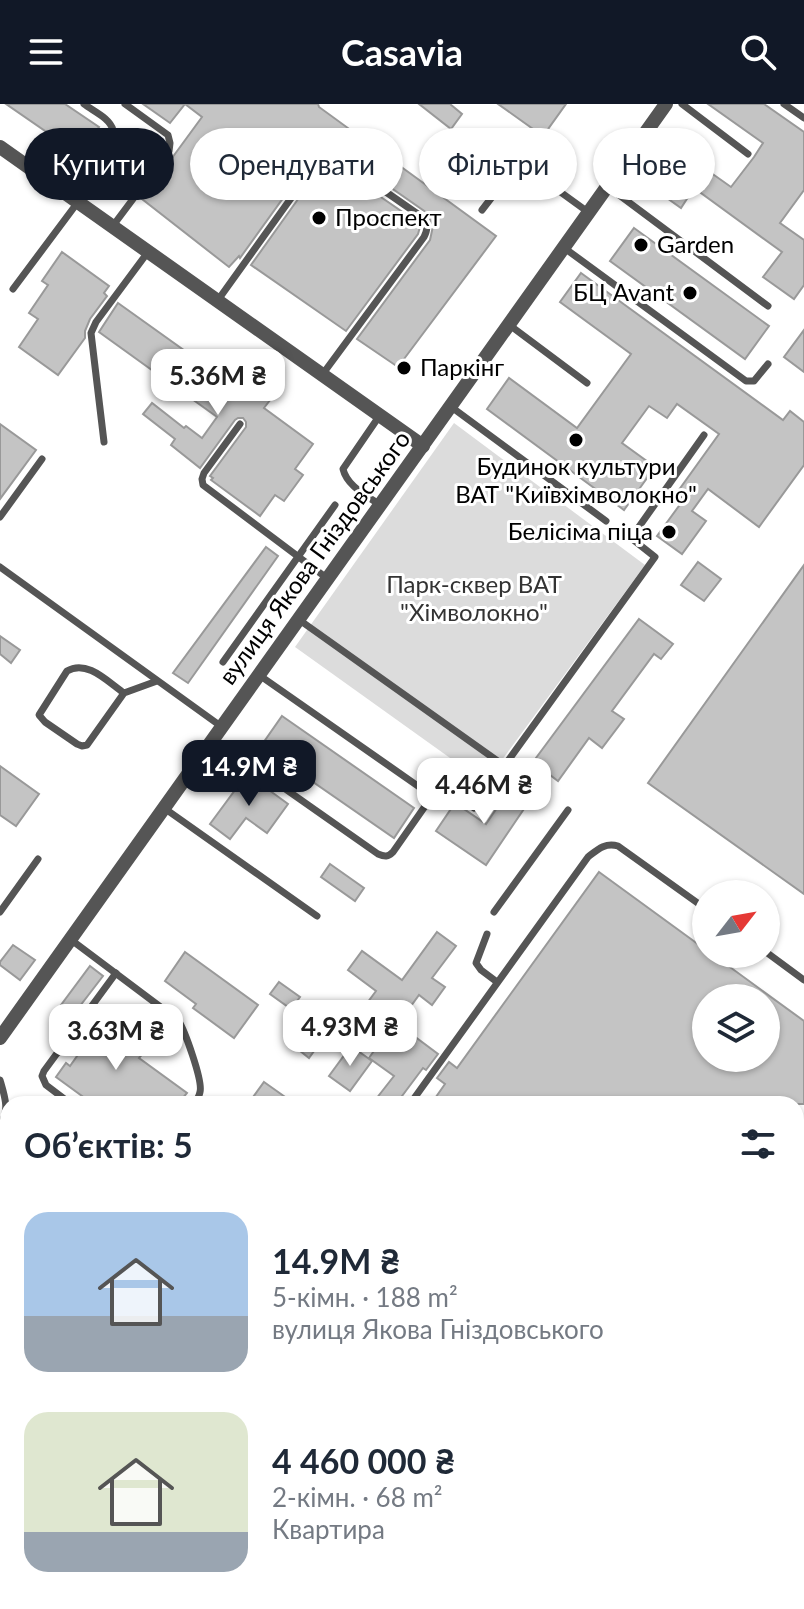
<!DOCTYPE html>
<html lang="uk">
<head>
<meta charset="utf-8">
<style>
  body { margin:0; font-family:Lato,sans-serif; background:#f6f6f7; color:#1f2937; height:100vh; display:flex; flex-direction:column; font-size:30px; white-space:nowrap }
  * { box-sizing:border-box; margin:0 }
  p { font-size:26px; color:#747a83 }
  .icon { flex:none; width:44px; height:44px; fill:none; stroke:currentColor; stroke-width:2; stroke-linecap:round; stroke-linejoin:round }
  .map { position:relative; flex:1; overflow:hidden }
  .drawer { position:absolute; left:0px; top:992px; width:804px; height:514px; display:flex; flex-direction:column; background:#fff; border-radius:24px 24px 0 0; box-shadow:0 2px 6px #0004 }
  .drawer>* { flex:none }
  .top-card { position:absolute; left:24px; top:24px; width:756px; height:72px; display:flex; gap:16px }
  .needle { width:52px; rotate:59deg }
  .buttons { position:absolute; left:692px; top:776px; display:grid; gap:16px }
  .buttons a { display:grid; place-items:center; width:88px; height:88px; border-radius:50%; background:#fff; box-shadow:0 2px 6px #0004; font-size:40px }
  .price { position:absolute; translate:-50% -68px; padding:0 18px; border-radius:16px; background:#fff; color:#222; font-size:26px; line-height:52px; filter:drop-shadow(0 2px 4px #0008) }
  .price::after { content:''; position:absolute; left:50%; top:48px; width:24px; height:18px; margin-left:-12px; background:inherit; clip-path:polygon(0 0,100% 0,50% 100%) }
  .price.current { background:#111827; color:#fff }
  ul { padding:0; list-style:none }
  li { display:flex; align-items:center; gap:24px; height:200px; padding:0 24px }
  li span { display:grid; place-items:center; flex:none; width:224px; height:160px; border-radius:24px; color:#555 }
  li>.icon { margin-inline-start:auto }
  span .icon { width:96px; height:96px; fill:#fffc; stroke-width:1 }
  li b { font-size:34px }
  h2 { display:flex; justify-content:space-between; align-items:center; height:96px; padding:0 24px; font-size:34px }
  .chip { padding:0 28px; border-radius:36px; background:#fff; box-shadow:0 2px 6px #0004; font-size:28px; line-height:72px }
  .chip.current { background:#111827; color:#fff }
  header { display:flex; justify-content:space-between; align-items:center; height:104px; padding:0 24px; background:#111827; color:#fff; font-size:36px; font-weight:700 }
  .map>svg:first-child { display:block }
</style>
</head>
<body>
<header><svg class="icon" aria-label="menu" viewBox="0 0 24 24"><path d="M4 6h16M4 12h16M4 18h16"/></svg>Casavia<svg class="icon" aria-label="search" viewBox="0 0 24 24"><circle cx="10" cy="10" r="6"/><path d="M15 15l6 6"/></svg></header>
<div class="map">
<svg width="804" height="1505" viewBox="0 0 804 1505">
  <rect width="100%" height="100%" fill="#fff"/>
  <polygon fill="#dcdcdc" points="454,319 645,461 485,679 295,543"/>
  <g fill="#c4c4c4" stroke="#999" stroke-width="2" fill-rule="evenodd">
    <polygon points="6,0 65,0 99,23 80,51"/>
    <polygon points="143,0 185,0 170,19"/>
    <polygon points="185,0 318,0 319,3 496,132 398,263 357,235 430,136 433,122 427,109 341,49 328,45 312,54 240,154 239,152 229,163 142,95 202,13"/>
    <polygon points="419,0 450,0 462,10 451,25"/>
    <polygon points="498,0 566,0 543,32"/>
    <polygon points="708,0 764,0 804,28 804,86 780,119 804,136 804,181 794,195 763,173 782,148 694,84 681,104 653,84 680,47 731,83 754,53 763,39"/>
    <polygon points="135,29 153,42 126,77 109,64"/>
    <polygon points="330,58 417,118 420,123 418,130 346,227 251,161 321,63"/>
    <polygon points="634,124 769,222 745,255 610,157"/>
    <polygon points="62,148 109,182 104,189 107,192 90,215 85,227 85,234 58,271 19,243 38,215 29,209 48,181 42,177"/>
    <polygon points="581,169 783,316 790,307 804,318 804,361 759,423 708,385 692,407 706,417 682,450 657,432 684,395 676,390 719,330 677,300 667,314 649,302 622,339 655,363 624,406 487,305 509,274 577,324 631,250 560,198"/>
    <polygon points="118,199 244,289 256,272 277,287 264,304 313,340 295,365 303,371 284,397 275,391 260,412 211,376 213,374 210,372 246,323 246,318 243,314 238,314 235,316 200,364 171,341 175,335 143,310 152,299 184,324 186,322 202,334 217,313 99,228"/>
    <polygon points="804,226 804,268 784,253"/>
    <polygon points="0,320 36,346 0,395"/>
    <polygon points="266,443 278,452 188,579 173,569"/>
    <polygon points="698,458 721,475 704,497 681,481"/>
    <polygon points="804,461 804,790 648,679"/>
    <polygon points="639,515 673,540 661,555 654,550 612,607 624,615 602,644 589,634 558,677 533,658"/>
    <polygon points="0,532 20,546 11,559 0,550"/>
    <polygon points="282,612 414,704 394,734 261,642"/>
    <polygon points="0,662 39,690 16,722 0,711"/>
    <polygon points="247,670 288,700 267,729 246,714 230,735 210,720"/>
    <polygon points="513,680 532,693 486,761 436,727 455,699 486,720"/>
    <polygon points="330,760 364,784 355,797 321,773"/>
    <path d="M599,768L706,846V850H712L804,917V1000H431L445,980L437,974L449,958L457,964ZM706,894H766V954H706Z"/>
    <polygon points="437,828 456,842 432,874 445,883 432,901 419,891 398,920 438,950 426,966 423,964 396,1000 382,1000 376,995 394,972 369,954 383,934 356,914 376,887 348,866 362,847 402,876"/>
    <polygon points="13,841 35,856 20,876 0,861 0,858"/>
    <polygon points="185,848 258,901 234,934 193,904 196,900 165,877"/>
    <polygon points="90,862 103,872 80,902 83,904 73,916 58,905"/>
    <polygon points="279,878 300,893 291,905 270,890"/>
    <polygon points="301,900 334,925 319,945 317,943 309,954 294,942 302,932 286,920"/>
    <polygon points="93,911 144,948 139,954 187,989 178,1000 93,1000 56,973 66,959 70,962 89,935 85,931 88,927 83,924"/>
    <polygon points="351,942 372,957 350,987 329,972"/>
    <polygon points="264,978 295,1000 248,1000"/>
  </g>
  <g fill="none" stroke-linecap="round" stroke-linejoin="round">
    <g stroke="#555" stroke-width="7">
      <polyline points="682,0 748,50"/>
      <polyline points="784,0 804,14"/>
      <polyline points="607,82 768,202"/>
      <path d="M68,91L113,26C110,14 93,7 84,0"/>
      <polyline points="482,106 519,58 588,108"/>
      <polyline points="112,123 169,47 170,39 168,31 125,0"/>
      <polyline points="563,143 746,277 754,277 768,260"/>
      <polyline points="13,185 78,98"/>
      <path d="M218,196L317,58L330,51L337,54L422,113C428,120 428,125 424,133L322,271"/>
      <polyline points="508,220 587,279"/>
      <polyline points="450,302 606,417"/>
      <polyline points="240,320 204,369 202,375 203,381 328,475"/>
      <polyline points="104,338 91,229 96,218 148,148"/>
      <path d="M380,401C366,391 347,382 343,365L380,311"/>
      <polyline points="0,413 42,355"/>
      <polyline points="0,463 222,623"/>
      <polyline points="298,515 537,685"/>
      <polyline points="223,558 335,401"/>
      <path d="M124,589C108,578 87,555 67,567L39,611L45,618L77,640L82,642L87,641L124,589L157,577"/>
      <path d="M214,635L378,750C385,753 388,753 393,748L428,698L429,694L425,687L259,571"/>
      <polyline points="164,704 317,812"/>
      <polyline points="474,704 655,453 631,434 704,331"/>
      <polyline points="0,808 38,755"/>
      <polyline points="494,808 568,706"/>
      <polyline points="487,830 476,859 481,866 497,878"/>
      <path d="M70,835L178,916C185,927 203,977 200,988C199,993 197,996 194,1000"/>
      <polyline points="766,848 804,876"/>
      <path d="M0,976C5,993 10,1007 0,1022"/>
      <polyline points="71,1000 46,981 42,972 44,967 116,869"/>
      <path d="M410,1000L588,753C597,746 605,738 618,742L706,805"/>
      <polyline points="796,1088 804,1077"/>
      <polyline points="796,1144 804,1150"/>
      <polyline points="0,1180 8,1186"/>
      <polyline points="0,1249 8,1238"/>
      <polyline points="796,1274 804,1263"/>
      <polyline points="796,1320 804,1310"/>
      <polyline points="0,1437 8,1426"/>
      <polyline points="0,1471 8,1473"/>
      <polyline points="128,1498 130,1505"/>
      <polyline points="473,1498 483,1505"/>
      <polyline points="636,1498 646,1505"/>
      <polyline points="656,1505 661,1498"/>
    </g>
    <g stroke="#555" stroke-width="14">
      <polyline points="0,43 423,342"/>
      <polyline points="0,934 666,0"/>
      <polyline points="0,1109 8,1115"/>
      <polyline points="0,1351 8,1340"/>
    </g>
  </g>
  <g fill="#000" stroke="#fff" stroke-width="3">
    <circle cx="319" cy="114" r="8"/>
    <circle cx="641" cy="141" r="8"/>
    <circle cx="690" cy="189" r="8"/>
    <circle cx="404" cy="264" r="8"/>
    <circle cx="576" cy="336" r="8"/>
    <circle cx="669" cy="428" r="8"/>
  </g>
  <g text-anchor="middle" stroke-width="6" stroke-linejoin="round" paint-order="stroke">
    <g font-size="24" fill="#000" stroke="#fff" text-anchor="start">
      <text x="335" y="122">Проспект</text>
      <text x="657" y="149">Garden</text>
      <text x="674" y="197" text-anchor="end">БЦ Avant</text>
      <text x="420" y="272">Паркінг</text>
      <text x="576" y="371" text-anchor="middle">Будинок культури<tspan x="576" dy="28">ВАТ "Київхімволокно"</tspan></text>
      <text x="653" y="436" text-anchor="end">Белісіма піца</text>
    </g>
    <g font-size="24" fill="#000" stroke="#fff">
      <text transform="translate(315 454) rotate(-54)" y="8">вулиця Якова Гніздовського</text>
    </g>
    <g font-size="24" fill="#333" stroke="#fff">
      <text x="474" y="489">Парк-сквер ВАТ<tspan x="474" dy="28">"Хімволокно"</tspan></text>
    </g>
  </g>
</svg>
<div class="buttons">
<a><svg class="needle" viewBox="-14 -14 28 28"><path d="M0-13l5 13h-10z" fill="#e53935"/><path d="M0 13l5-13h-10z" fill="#747a83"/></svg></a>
<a><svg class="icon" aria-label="layers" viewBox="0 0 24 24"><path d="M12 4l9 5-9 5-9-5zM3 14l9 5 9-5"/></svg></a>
</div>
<b class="price" style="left:218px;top:313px">5.36M ₴</b>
<b class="price current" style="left:249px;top:704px">14.9M ₴</b>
<b class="price" style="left:484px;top:722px">4.46M ₴</b>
<b class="price" style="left:350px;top:964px">4.93M ₴</b>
<b class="price" style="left:116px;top:968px">3.63M ₴</b>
<div class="top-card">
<a class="chip current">Купити</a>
<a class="chip">Орендувати</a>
<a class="chip">Фільтри</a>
<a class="chip">Нове</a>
</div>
<section class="drawer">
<h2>Об’єктів: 5<svg class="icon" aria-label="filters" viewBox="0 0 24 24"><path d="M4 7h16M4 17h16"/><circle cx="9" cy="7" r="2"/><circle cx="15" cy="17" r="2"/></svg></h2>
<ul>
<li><span style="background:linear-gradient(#a9c7e8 65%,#9aa5b1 0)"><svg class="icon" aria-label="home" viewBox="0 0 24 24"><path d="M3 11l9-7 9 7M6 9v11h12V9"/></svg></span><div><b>14.9M ₴</b><p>5-кімн. · 188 m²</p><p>вулиця Якова Гніздовського</p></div></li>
<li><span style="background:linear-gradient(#dfe7d0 75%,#9aa5b1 0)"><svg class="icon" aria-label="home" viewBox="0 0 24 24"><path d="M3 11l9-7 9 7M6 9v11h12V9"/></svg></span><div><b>4 460 000 ₴</b><p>2-кімн. · 68 m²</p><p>Квартира</p></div></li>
</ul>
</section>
</div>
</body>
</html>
